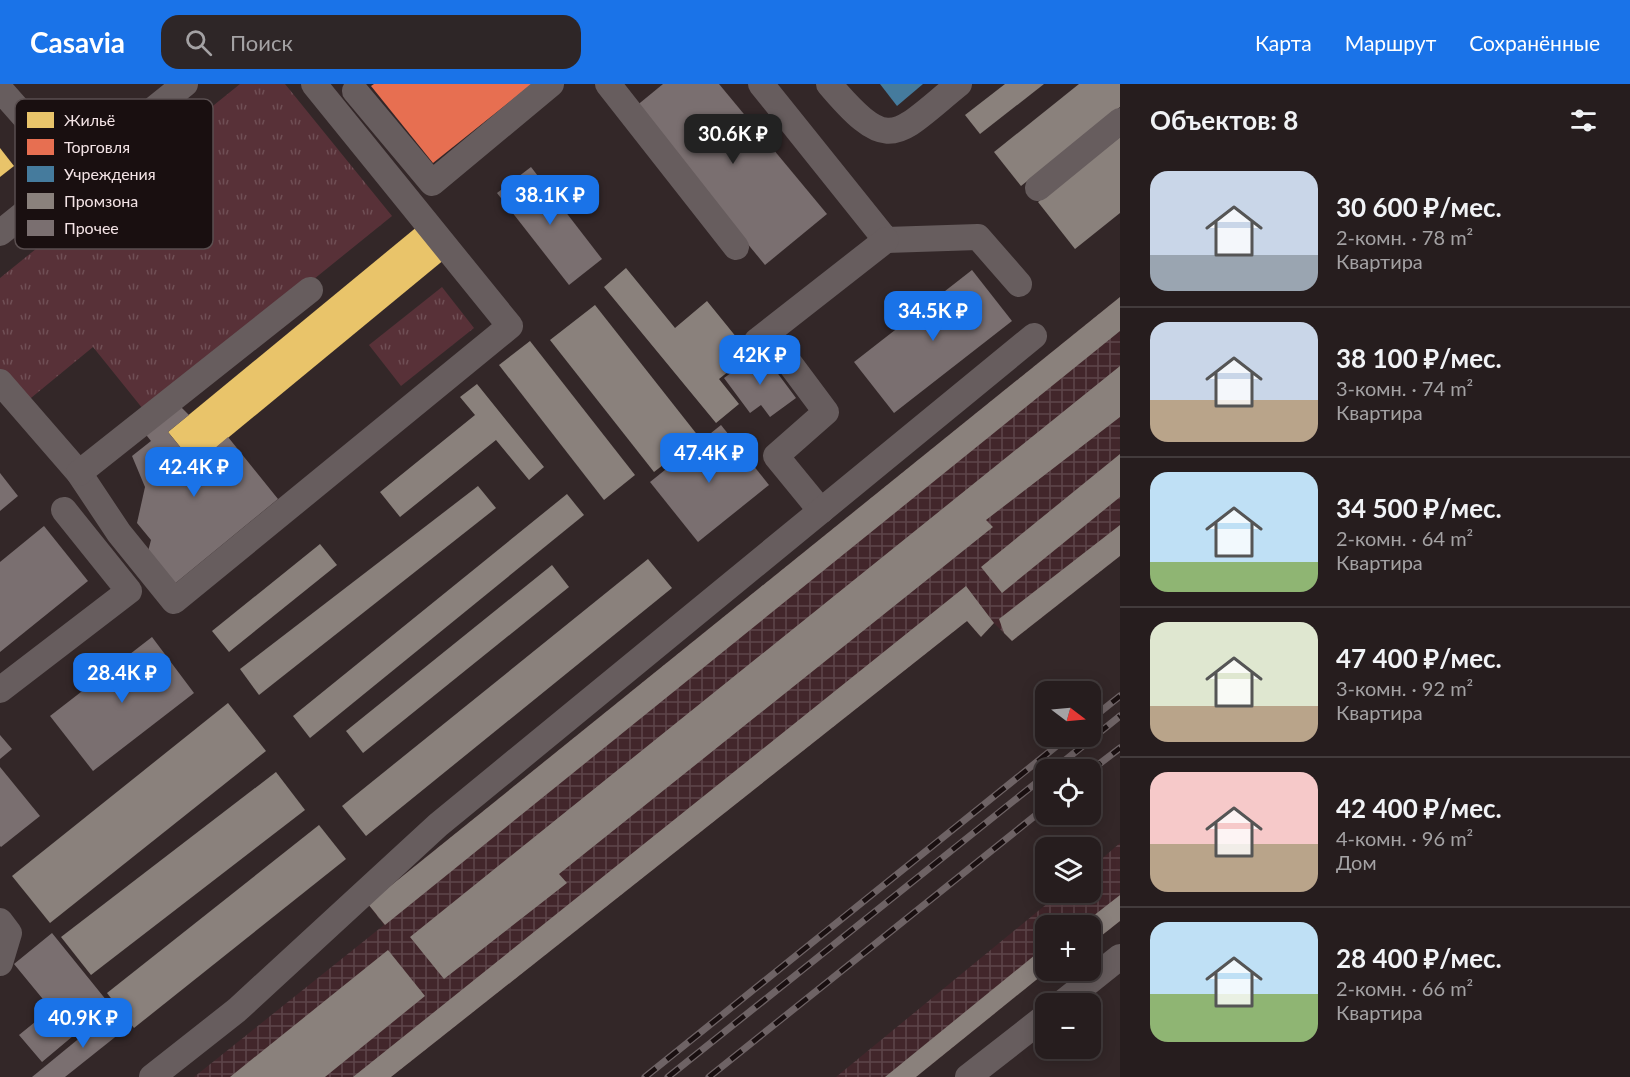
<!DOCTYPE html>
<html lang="ru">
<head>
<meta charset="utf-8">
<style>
  body { margin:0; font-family:Lato,sans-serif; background:#2e2627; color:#f1f3f6; height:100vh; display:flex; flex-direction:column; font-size:22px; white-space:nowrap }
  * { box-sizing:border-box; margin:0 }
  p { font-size:20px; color:#a4a2a4 }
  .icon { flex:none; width:33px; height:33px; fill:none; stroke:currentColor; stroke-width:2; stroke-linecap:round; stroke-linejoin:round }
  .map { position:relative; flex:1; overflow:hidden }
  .panel { display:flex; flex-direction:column; background:#261d1e; width:510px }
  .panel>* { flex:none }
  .needle { width:39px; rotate:106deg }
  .tools { position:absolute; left:1035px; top:597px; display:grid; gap:12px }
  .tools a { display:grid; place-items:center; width:66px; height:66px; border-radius:12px; background:#261d1e; box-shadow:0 3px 15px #0003,0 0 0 2px #423b3c; font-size:30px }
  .price { position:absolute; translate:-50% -51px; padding:0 14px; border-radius:12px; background:#1a73e8; color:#fff; font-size:20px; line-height:39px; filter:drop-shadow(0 2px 3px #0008) }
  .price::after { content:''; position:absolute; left:50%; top:36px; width:18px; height:14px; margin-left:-9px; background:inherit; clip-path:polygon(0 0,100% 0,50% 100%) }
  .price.current { background:#222; color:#fff }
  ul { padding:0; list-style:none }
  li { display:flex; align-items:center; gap:18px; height:150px; padding:0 30px }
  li+li { border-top:2px solid #423b3c }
  li span { display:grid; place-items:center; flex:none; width:168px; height:120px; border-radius:18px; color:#555 }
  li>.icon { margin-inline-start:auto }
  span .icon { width:72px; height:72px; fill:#fffc; stroke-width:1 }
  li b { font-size:26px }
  h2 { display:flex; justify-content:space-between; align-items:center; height:72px; padding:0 30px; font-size:26px }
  header { display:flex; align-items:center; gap:36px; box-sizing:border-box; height:84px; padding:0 30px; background:#1a73e8; color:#fff }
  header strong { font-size:28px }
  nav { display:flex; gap:33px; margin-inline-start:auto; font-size:21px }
  .search { width:420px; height:54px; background:#2e2627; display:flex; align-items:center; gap:15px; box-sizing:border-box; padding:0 21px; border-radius:18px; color:#a4a2a4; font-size:22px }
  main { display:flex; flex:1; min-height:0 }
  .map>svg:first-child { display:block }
</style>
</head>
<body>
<header>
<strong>Casavia</strong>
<div class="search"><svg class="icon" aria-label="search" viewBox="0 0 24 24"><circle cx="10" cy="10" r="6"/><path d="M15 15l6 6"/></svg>Поиск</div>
<nav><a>Карта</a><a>Маршрут</a><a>Сохранённые</a></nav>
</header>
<main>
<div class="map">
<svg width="1120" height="993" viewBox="0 0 1120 993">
  <defs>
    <pattern id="industrial-grid" width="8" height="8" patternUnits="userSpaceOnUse" patternTransform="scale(1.5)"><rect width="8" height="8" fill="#42262b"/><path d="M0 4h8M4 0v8" fill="none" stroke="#5e454a"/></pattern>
    <pattern id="park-tufts" width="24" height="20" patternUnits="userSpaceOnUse" patternTransform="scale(1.5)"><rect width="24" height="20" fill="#583138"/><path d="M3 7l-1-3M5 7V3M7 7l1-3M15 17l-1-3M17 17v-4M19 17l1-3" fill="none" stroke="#704f55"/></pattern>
  </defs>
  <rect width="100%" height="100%" fill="#332728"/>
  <g fill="url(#industrial-grid)">
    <polygon points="1120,213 1120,472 1012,557 994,539 981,553 967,537 391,993 194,993 384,841 368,820"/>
    <polygon points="1120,759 1120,837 1101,852 1090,842 1046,842 1047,887 916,993 836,993 1060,809 1090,808 1091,784"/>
  </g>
  <g fill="url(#park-tufts)">
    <polygon points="240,0 285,0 392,132 147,330 93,263 20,323 0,299 0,194"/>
    <polygon points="442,203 474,244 401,302 369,261"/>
  </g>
  <g fill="#e9c46a">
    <polygon points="0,64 14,82 0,93"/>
    <polygon points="418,142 445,175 195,381 168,348"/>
  </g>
  <polygon fill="#e76f51" points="374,0 532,0 433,79 371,2"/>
  <polygon fill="#457b9d" points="880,0 923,0 897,22"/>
  <g fill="#8a817c">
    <polygon points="1005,0 1044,0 980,50 965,31"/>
    <polygon points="1079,0 1120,0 1120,23 1021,102 994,68"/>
    <polygon points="1120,53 1120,129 1075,165 1038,118"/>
    <polygon points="626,184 675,244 707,217 750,270 719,295 739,320 716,339 604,203"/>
    <polygon points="1120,213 1120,247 385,841 368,820"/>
    <polygon points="595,221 699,353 654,388 550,256"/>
    <polygon points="530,257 635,391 604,416 499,281"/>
    <polygon points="1120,282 1120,333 986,436 993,443 559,790 567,799 444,895 410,853"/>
    <polygon points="477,300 544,383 529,396 496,356 400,433 380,408 475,331 460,313"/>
    <polygon points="1120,370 1120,413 1002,509 981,483"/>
    <polygon points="478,402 496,424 259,611 240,585"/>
    <polygon points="567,410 584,431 310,654 293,632"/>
    <polygon points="1120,441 1120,472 1012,557 1004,549 999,535"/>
    <polygon points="320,460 337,481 229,568 212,547"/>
    <polygon points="648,475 672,504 366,752 342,722"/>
    <polygon points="552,481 569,503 363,669 346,647"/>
    <polygon points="966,502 994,539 981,553 967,537 391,993 353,993"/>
    <polygon points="228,619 266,667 50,839 12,792"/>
    <polygon points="276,688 305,726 91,891 61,853"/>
    <polygon points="319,741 346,775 134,944 107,909"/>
    <polygon points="1120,811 1120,837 1101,852 1097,847 1090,852 1090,842 1071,842 1084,831 1088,836"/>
    <polygon points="1046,862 1046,888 916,993 885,993"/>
    <polygon points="388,866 425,912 325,993 230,993"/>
  </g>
  <g fill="#7a6f70">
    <polygon points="663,0 719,0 827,130 765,181 635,23"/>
    <polygon points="531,83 602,175 569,201 497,109"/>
    <polygon points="972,186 1012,237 894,329 854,278"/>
    <polygon points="761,267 796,314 770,333 761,321 750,329 724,294"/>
    <polygon points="177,319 189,331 168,348 195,381 228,353 278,415 172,502 147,471 151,456 137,439 145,403 132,372 151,357 143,347"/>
    <polygon points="721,341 769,401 698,458 650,398"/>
    <polygon points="0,389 18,412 0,427"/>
    <polygon points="44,442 88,497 0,568 0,478"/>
    <polygon points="152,553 194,609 93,687 50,632"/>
    <polygon points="0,651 12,665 0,675"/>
    <polygon points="0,683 40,732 1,763 0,762"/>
    <polygon points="52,849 107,917 69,947 73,952 42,978 19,951 51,925 14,880"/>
    <polygon points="110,929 124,946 65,993 32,993"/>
  </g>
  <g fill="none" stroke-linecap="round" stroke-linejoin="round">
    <g stroke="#675d5e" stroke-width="26">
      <polyline points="608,0 736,163"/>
      <polyline points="761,0 886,156 978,153 1019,200"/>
      <path d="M829,0C890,72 895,52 959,0"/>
      <polyline points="0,5 74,89"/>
      <polyline points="355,7 432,99 551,0"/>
      <polyline points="1038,104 1120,37"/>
      <polyline points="0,149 185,0"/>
      <polyline points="757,257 886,156"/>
      <polyline points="779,265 826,328 776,372 821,427"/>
      <polyline points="0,298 79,389 119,449 174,517 510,242 314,0"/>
      <polyline points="79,389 310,206"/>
      <polyline points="0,606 129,507 64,426"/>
      <polyline points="0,837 9,849 0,879"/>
      <polyline points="1061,920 1120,873"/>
      <polyline points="152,993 237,926 438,741 1034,252"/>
      <polyline points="968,993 1046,932"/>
    </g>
    <g stroke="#6e6365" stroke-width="7">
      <g id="rail">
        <polyline points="1090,636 1120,612"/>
        <polyline points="1053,686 1120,632"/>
        <polyline points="1090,687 1120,664"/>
        <polyline points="645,993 1069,652"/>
        <polyline points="668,993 1046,691"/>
        <polyline points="709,993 1046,723"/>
      </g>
    </g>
    <use href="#rail" stroke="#190f10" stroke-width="4.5" stroke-dasharray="14" stroke-linecap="butt"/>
  </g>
  <rect x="15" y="15" width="198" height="150" rx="9" fill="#190f10" stroke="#5a4f50" stroke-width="1.5"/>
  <rect x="27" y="28" width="27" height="16" fill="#e9c46a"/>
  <rect x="27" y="55" width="27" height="16" fill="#e76f51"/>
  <rect x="27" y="82" width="27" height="16" fill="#457b9d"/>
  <rect x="27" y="109" width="27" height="16" fill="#8a817c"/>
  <rect x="27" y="136" width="27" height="16" fill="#7a6f70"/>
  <g font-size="16" fill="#f3e3e5">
    <text x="64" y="42">Жильё</text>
    <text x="64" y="69">Торговля</text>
    <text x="64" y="96">Учреждения</text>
    <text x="64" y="123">Промзона</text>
    <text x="64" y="150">Прочее</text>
  </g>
</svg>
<div class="tools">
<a><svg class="needle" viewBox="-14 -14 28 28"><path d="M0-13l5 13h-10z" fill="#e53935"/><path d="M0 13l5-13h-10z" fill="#a4a2a4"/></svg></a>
<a><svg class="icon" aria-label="locate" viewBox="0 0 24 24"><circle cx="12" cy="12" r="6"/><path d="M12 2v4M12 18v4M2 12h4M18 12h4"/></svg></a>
<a><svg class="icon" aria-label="layers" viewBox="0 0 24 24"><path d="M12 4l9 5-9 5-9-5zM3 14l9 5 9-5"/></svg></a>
<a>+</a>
<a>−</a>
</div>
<b class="price current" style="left:733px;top:81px">30.6K ₽</b>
<b class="price" style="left:550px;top:142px">38.1K ₽</b>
<b class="price" style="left:933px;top:258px">34.5K ₽</b>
<b class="price" style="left:760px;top:302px">42K ₽</b>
<b class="price" style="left:709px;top:400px">47.4K ₽</b>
<b class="price" style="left:194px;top:414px">42.4K ₽</b>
<b class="price" style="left:122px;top:620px">28.4K ₽</b>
<b class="price" style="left:83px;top:965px">40.9K ₽</b>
</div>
<section class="panel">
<h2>Объектов: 8<svg class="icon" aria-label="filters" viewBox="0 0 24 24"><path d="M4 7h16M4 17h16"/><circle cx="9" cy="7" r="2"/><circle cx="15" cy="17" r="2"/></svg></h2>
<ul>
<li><span style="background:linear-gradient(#c9d6e8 70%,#9aa5b1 0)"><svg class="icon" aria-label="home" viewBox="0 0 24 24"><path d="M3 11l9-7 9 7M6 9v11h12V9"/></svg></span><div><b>30 600 ₽/мес.</b><p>2-комн. · 78 m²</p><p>Квартира</p></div></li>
<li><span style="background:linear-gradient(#c9d6e8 65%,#b9a48a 0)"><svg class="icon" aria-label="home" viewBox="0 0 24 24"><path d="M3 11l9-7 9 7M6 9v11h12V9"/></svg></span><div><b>38 100 ₽/мес.</b><p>3-комн. · 74 m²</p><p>Квартира</p></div></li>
<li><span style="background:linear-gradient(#bfe0f5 75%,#8fb573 0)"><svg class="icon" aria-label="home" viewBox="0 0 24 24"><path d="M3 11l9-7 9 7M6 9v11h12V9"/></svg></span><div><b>34 500 ₽/мес.</b><p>2-комн. · 64 m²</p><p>Квартира</p></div></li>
<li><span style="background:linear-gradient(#dfe7d0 70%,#b9a48a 0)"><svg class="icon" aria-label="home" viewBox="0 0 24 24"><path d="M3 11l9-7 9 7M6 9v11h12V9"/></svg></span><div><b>47 400 ₽/мес.</b><p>3-комн. · 92 m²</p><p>Квартира</p></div></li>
<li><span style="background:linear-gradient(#f6c9c9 60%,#b9a48a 0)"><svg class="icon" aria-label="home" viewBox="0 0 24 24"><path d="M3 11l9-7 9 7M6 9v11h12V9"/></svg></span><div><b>42 400 ₽/мес.</b><p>4-комн. · 96 m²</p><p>Дом</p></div></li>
<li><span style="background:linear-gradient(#bfe0f5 60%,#8fb573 0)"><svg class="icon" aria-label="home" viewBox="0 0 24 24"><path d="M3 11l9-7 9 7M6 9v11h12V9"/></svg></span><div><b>28 400 ₽/мес.</b><p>2-комн. · 66 m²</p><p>Квартира</p></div></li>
</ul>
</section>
</main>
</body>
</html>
